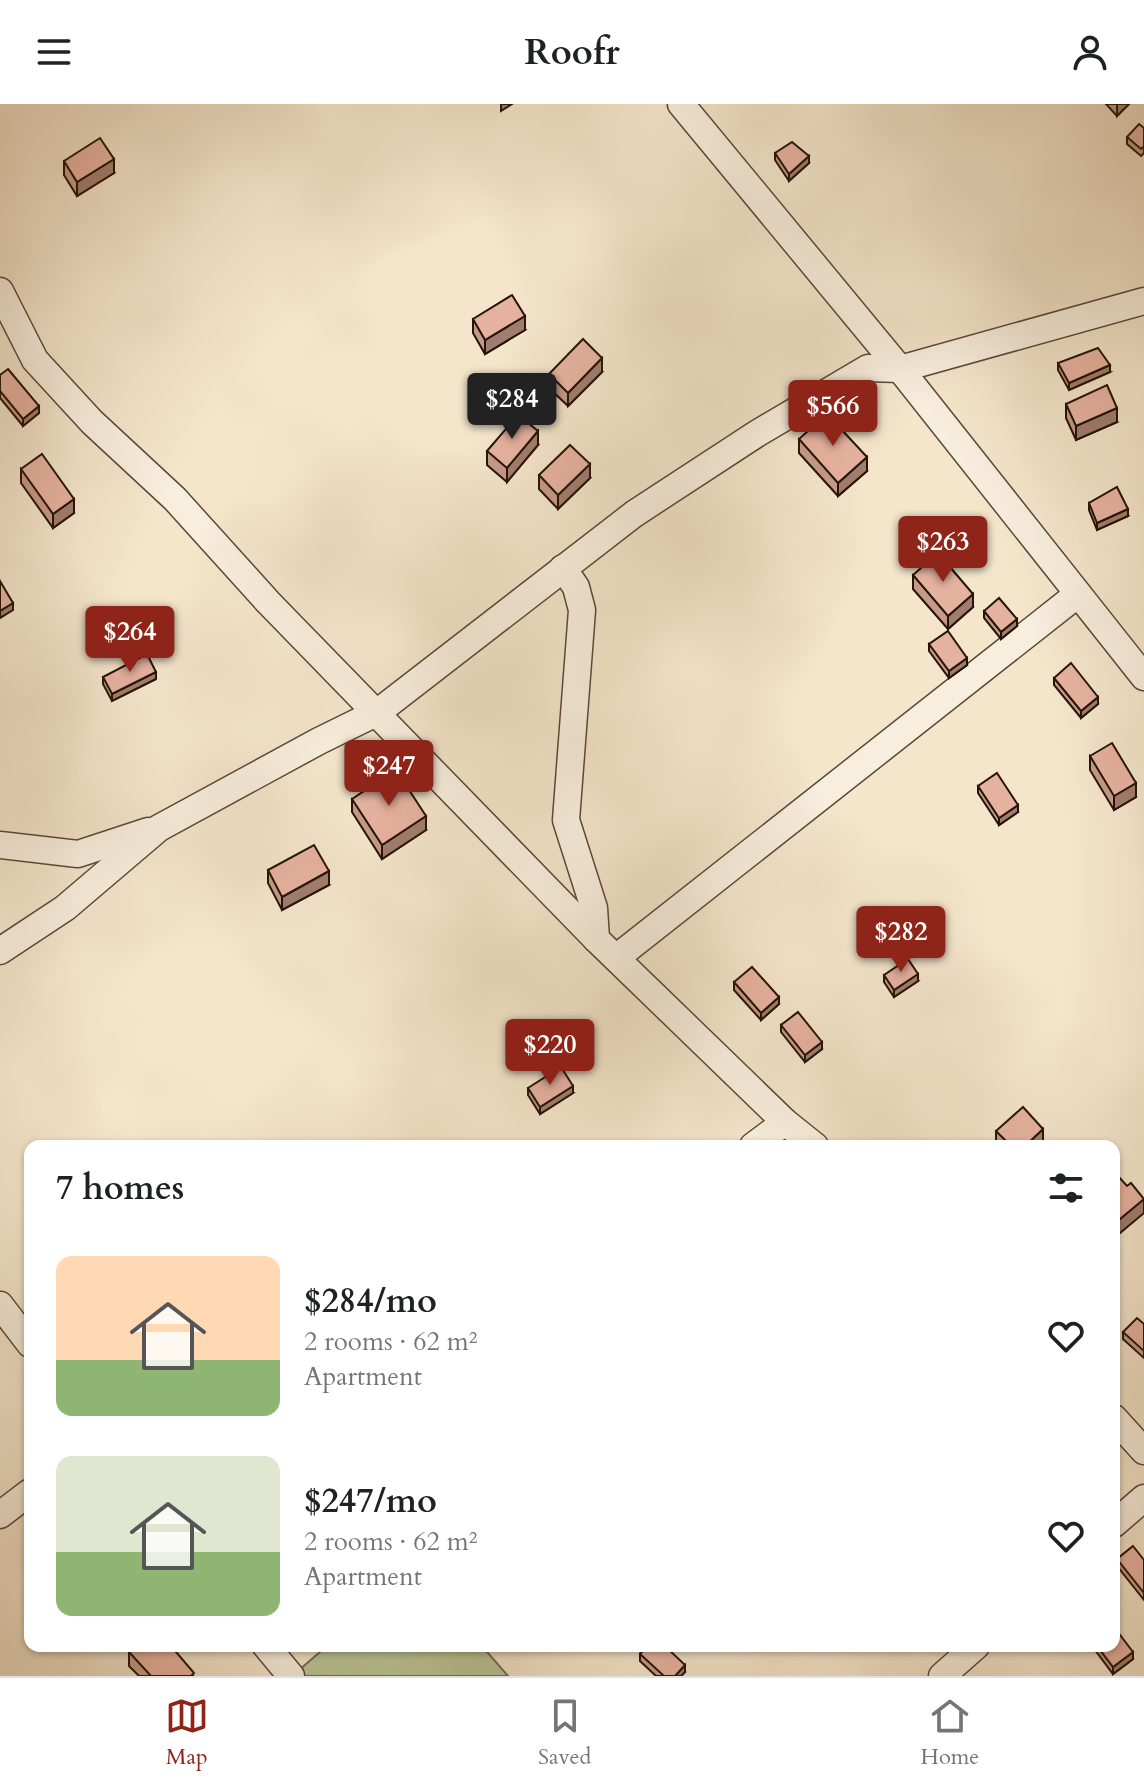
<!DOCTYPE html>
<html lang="en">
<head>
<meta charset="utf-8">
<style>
  body { margin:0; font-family:Cardo,serif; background:#f2f2f2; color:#202124; height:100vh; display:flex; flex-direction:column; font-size:30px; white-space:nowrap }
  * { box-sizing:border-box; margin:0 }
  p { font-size:26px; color:#757577 }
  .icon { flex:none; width:44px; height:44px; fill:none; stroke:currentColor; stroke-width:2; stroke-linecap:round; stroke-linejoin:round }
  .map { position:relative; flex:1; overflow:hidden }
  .drawer { position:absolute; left:24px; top:1036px; width:1096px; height:512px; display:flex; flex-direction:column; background:#fff; border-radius:16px; box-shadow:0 2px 6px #0004 }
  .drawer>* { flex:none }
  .price { position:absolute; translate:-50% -68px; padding:0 18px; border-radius:8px; background:#8f2418; color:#fff; font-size:26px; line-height:52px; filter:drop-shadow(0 2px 4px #0008) }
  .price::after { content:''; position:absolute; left:50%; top:48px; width:24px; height:18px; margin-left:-12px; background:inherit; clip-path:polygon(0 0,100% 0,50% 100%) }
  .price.current { background:#222; color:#fff }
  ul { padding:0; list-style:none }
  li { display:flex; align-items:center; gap:24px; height:200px; padding:0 32px }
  li span { display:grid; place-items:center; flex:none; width:224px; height:160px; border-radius:16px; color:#555 }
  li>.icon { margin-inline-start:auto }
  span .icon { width:96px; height:96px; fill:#fffc; stroke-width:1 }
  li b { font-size:34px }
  h2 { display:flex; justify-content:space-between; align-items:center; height:96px; padding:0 32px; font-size:34px }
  header { display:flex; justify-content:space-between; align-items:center; height:104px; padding:0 32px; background:#fff; font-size:36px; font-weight:800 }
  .menu { display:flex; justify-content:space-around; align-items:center; height:112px; border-top:2px solid #e0e0e0; background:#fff; font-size:22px; color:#757577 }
  .menu a { display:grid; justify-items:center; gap:4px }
  .menu .current { color:#8f2418 }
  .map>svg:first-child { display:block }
</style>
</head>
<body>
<header><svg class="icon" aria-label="menu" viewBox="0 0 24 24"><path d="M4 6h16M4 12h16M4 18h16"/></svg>Roofr<svg class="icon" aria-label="person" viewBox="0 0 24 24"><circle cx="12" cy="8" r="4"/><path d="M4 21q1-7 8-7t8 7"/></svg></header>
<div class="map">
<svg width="1144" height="1572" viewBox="0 0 1144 1572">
  <rect width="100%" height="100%" fill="#f4e5cb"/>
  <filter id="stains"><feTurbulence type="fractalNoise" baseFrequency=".0025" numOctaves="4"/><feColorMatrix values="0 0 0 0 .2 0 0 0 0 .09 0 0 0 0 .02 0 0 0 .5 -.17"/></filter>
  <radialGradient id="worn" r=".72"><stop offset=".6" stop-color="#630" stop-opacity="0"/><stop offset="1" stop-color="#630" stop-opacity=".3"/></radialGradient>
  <polygon fill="#bac598" stroke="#706c50" stroke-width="2" points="327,1542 482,1542 508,1572 292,1572"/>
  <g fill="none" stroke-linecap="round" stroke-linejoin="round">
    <g stroke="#594839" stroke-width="29">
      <g id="minor">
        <polyline points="681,0 900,265 1144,573"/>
        <polyline points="0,187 35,256 92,318 175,395 268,498 596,835 785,1018 815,1042"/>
        <polyline points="563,464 576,483 582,506 566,716 594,804 596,835"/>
        <polyline points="0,741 78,750 148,727"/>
        <polyline points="0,847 65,804 159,724 319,637 378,608 634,410 758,329 868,264 900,265 1144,197"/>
        <polyline points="616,854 1078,490"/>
        <polyline points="753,1042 785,1018"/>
        <polyline points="0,1201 30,1240"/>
        <polyline points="1114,1314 1144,1347"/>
        <polyline points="0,1411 30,1388"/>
        <polyline points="1114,1420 1144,1394"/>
        <polyline points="266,1542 291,1572"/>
        <polyline points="942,1572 976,1542"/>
      </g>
    </g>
    <use href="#minor" stroke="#f8eedd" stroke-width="26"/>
  </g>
  <g fill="#c6998a" stroke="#251408" stroke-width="2">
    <polygon points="1106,0 1129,0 1117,12"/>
    <polygon points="1144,24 1144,49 1141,52 1127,40 1127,33"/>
    <polygon points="775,49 809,59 789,77 775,56"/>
    <polygon points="64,57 114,69 77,92 64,71"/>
    <polygon points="473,215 525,226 485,250 473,229"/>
    <polygon points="1058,259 1110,268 1069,286 1058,266"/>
    <polygon points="602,268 568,302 549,284 549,270"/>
    <polygon points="0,271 39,309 23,322 0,294"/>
    <polygon points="1066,300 1117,318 1076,336 1066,314"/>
    <polygon points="799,335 867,367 838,392 799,349"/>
    <polygon points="538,341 507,378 487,361 487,347"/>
    <polygon points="21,365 74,409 53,424 21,379"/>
    <polygon points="539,371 590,374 558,405 539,385"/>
    <polygon points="1089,399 1128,412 1097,426 1089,406"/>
    <polygon points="913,471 973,503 948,525 913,485"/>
    <polygon points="984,507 1017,522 1001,535 984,514"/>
    <polygon points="929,540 967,561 949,574 929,547"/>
    <polygon points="103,573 156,575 112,597 103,580"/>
    <polygon points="1054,574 1098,600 1081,614 1054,581"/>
    <polygon points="1090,652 1136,693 1114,706 1090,666"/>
    <polygon points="978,682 1018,708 999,721 978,689"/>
    <polygon points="352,695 426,726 382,755 352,708"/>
    <polygon points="268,766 329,781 282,806 268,779"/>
    <polygon points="884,871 918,877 894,893 884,878"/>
    <polygon points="734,878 779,900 761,916 734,886"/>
    <polygon points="781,921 822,945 805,958 781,928"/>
    <polygon points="528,984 573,989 540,1010 528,991"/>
    <polygon points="996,1027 1043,1039 1040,1042 998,1042 996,1041"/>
    <polygon points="1144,1220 1144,1254 1123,1235 1123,1228"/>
    <polygon points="30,1436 30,1459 26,1455 26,1441"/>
    <polygon points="1117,1455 1144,1456 1144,1496 1117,1462"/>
    <polygon points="1092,1542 1114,1542 1133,1555 1113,1570"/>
    <polygon points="129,1548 194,1572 139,1572 129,1562"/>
    <polygon points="640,1550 685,1568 681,1572 656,1572 640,1557"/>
  </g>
  <g fill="#a17d70" stroke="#251408" stroke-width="2">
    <polygon points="501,0 512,0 501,7"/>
    <polygon points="1117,0 1129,0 1117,12"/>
    <polygon points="809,52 809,59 789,77 789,70"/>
    <polygon points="114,55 114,69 77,92 77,78"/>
    <polygon points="525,212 525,226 485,250 485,236"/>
    <polygon points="602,254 602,268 568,302 568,289"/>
    <polygon points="1110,261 1110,268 1069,286 1069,279"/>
    <polygon points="39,302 39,309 23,322 23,315"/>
    <polygon points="1117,304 1117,318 1076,336 1076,322"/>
    <polygon points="538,327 538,341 507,378 507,364"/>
    <polygon points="867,353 867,367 838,392 838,379"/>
    <polygon points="590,360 590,374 558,405 558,391"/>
    <polygon points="74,395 74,409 53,424 53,410"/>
    <polygon points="1128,405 1128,412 1097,426 1097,419"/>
    <polygon points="973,490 973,503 948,525 948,512"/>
    <polygon points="13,499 13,506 0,514 0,507"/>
    <polygon points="1017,515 1017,522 1001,535 1001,528"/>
    <polygon points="967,554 967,561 949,574 949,567"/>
    <polygon points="156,568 156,575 112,597 112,590"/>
    <polygon points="1098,593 1098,600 1081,614 1081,607"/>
    <polygon points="1136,679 1136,693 1114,706 1114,692"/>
    <polygon points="1018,701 1018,708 999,721 999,714"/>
    <polygon points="426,712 426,726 382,755 382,741"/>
    <polygon points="329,767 329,781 282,806 282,793"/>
    <polygon points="918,870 918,877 894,893 894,886"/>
    <polygon points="779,893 779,900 761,916 761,909"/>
    <polygon points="822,938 822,945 805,958 805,951"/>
    <polygon points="573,982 573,989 540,1010 540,1003"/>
    <polygon points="1043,1025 1043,1039 1040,1042 1025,1042"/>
    <polygon points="1144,1095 1144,1109 1114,1134 1114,1120"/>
    <polygon points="1133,1548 1133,1555 1113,1570 1113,1563"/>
    <polygon points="685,1561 685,1568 681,1572 675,1572"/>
  </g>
  <g fill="#e6b2a0" stroke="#251408" stroke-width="2">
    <polygon points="1139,20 1144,24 1144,42 1141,45 1127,33"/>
    <polygon points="100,34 114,55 77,78 64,57"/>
    <polygon points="792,38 809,52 789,70 775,49"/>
    <polygon points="512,191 525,212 485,236 473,215"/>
    <polygon points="583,235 602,254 568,289 549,270"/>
    <polygon points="1098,244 1110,261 1069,279 1058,259"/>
    <polygon points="8,265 39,302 23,315 0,287 0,271"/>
    <polygon points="1107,281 1117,304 1076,322 1066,300"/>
    <polygon points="827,310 867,353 838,379 799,335"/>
    <polygon points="518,311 538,327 507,364 487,347"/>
    <polygon points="570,341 590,360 558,391 539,371"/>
    <polygon points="42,350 74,395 53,410 21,365"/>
    <polygon points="1117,383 1128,405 1097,419 1089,399"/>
    <polygon points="938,449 973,490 948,512 913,471"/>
    <polygon points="0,477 13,499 0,507"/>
    <polygon points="999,494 1017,515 1001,528 984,507"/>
    <polygon points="948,527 967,554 949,567 929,540"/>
    <polygon points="147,550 156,568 112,590 103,573"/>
    <polygon points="1071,559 1098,593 1081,607 1054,574"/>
    <polygon points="1112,639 1136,679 1114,692 1090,652"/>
    <polygon points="396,666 426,712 382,741 352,695"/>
    <polygon points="997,669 1018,701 999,714 978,682"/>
    <polygon points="314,741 329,767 282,793 268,766"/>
    <polygon points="908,855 918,870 894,886 884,871"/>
    <polygon points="752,863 779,893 761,909 734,878"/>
    <polygon points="798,908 822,938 805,951 781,921"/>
    <polygon points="561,963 573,982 540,1003 528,984"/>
    <polygon points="1023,1003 1043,1025 1025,1042 1011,1042 996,1027"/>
    <polygon points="1118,1072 1127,1082 1131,1079 1144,1095 1114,1120 1114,1075"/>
    <polygon points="1137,1214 1144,1220 1144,1247 1123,1228"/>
    <polygon points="1133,1442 1144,1456 1144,1489 1117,1455"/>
    <polygon points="1114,1523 1133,1548 1113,1563 1097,1542 1114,1542"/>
    <polygon points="136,1542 171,1542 194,1569 191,1572 151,1572 129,1548"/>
    <polygon points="647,1542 665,1542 685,1561 675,1572 664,1572 640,1550"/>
  </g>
  <rect width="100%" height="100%" filter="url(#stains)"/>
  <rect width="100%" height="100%" fill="url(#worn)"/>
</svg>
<b class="price current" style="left:512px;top:337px">$284</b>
<b class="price" style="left:833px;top:344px">$566</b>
<b class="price" style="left:943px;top:480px">$263</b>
<b class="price" style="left:130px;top:570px">$264</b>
<b class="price" style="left:389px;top:704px">$247</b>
<b class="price" style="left:901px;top:870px">$282</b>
<b class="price" style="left:550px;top:983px">$220</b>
<section class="drawer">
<h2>7 homes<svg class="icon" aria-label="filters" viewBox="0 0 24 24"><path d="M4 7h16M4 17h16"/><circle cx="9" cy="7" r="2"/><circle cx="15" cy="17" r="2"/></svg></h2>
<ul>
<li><span style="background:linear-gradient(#ffd9b3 65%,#8fb573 0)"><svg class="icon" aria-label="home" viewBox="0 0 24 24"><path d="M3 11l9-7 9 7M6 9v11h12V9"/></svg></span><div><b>$284/mo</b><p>2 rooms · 62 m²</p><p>Apartment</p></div><svg class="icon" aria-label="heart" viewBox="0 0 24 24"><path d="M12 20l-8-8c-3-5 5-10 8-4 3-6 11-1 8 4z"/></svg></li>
<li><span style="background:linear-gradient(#dfe7d0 60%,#8fb573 0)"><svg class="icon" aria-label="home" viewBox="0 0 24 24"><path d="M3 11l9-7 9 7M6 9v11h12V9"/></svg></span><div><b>$247/mo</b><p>2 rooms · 62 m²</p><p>Apartment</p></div><svg class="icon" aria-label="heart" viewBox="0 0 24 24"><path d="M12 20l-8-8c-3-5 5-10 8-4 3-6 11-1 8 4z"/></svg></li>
</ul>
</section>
</div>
<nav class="menu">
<a class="current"><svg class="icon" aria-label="map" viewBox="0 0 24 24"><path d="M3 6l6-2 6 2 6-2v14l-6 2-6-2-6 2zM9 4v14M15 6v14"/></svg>Map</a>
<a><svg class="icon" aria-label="saved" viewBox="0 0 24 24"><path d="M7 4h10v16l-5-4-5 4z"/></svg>Saved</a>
<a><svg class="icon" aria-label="home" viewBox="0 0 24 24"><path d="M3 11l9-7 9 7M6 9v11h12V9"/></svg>Home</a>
</nav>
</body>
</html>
